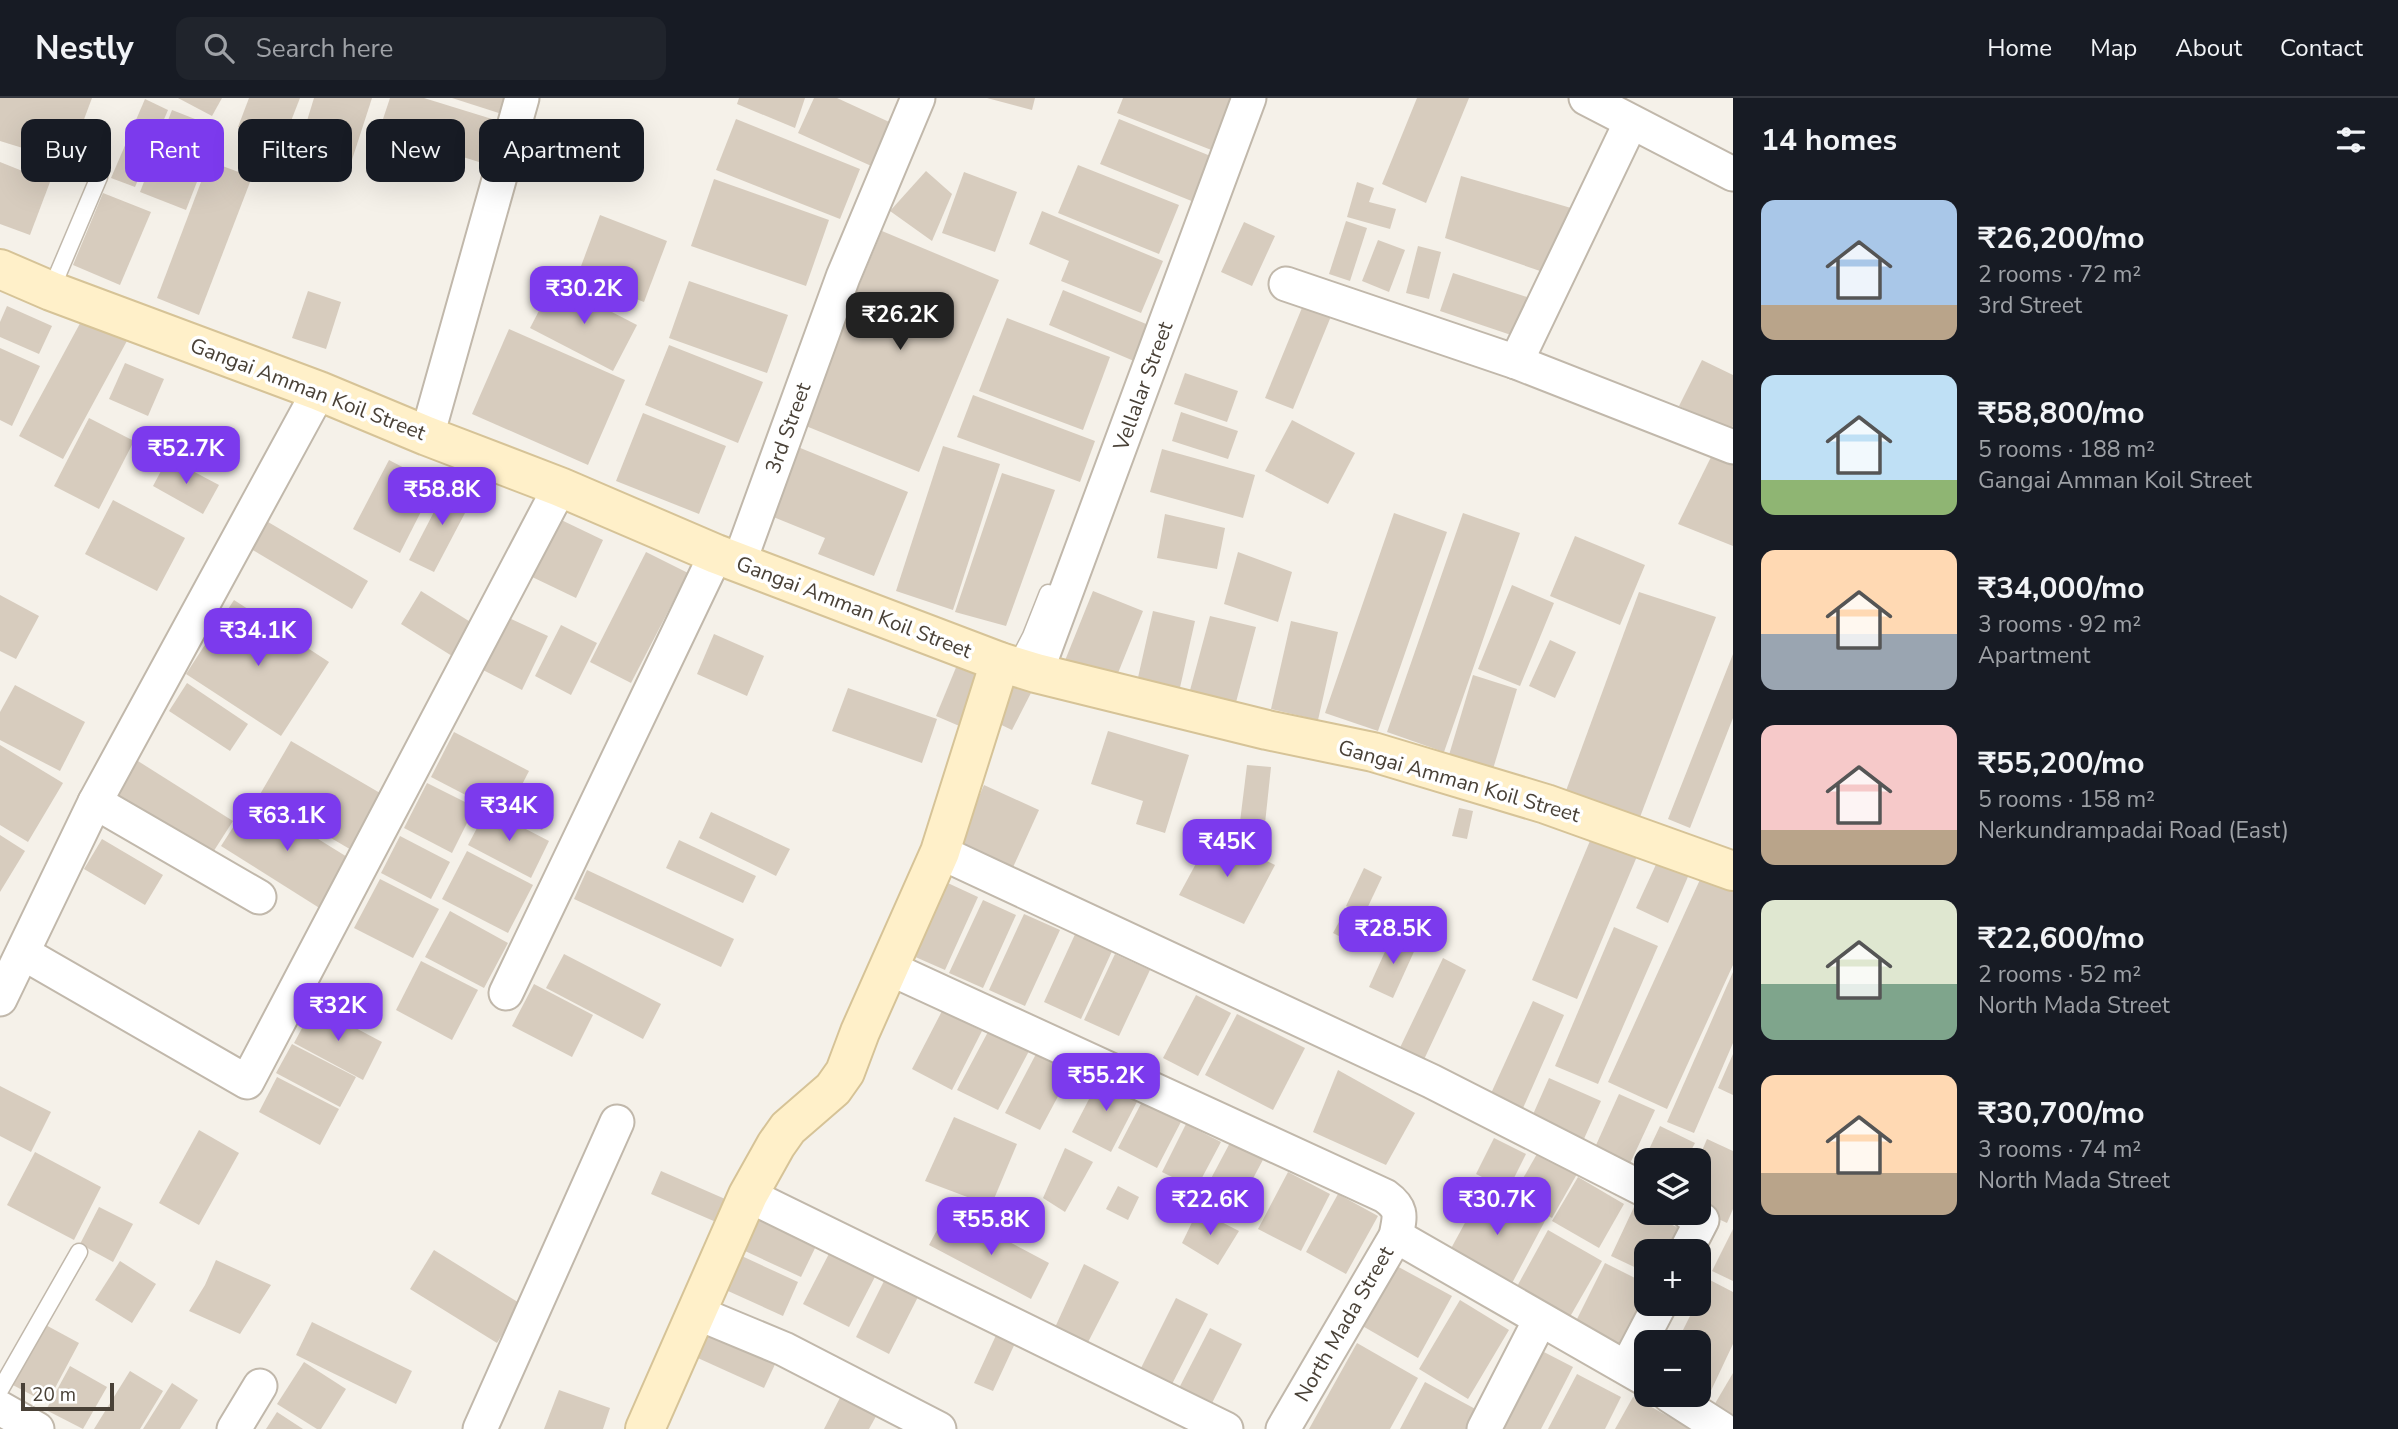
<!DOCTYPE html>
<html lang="en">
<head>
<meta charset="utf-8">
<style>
  body { margin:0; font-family:"Nunito Sans",sans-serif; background:#20242c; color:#f1f3f6; height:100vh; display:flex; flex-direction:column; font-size:26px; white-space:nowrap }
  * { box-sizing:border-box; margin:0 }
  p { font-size:23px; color:#9ea1a6 }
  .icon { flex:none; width:38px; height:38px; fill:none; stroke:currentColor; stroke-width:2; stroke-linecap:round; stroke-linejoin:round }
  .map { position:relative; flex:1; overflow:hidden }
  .panel { display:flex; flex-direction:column; background:#171b24; width:665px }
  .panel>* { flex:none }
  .hud { position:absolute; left:21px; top:21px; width:665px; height:63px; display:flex; gap:14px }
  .buttons { position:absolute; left:1634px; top:1050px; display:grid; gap:14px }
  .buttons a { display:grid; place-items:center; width:77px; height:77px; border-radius:14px; background:#171b24; box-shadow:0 7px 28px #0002; font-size:35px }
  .scale { position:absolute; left:21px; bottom:18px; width:93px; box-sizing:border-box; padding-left:7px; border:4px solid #494137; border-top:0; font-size:19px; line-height:24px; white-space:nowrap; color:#494137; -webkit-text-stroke:5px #fff; paint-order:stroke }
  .price { position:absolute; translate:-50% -60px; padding:0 16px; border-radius:14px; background:#7c3aed; color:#fff; font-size:23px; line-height:46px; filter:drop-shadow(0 2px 4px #0008) }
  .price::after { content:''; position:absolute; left:50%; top:42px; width:21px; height:16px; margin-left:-10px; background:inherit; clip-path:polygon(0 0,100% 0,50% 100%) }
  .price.active { background:#222; color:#fff }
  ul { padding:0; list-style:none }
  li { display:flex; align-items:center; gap:21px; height:175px; padding:0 28px }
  li span { display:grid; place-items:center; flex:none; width:196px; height:140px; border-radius:14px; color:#555 }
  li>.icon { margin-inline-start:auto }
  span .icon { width:84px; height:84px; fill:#fffc; stroke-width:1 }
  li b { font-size:30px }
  h2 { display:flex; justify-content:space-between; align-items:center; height:84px; padding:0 28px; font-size:30px }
  .tag { padding:0 24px; border-radius:14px; background:#171b24; box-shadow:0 7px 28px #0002; font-size:24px; line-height:63px }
  .tag.active { background:#7c3aed; color:#fff }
  header { display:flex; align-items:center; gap:42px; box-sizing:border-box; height:98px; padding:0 35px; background:#171b24; border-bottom:2px solid #363941 }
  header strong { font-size:33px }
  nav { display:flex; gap:38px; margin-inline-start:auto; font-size:24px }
  .search { width:490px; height:63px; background:#20242c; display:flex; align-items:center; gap:18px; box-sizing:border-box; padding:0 24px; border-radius:14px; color:#9ea1a6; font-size:26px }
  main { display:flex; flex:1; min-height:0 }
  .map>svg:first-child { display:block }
</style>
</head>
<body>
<header>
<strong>Nestly</strong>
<div class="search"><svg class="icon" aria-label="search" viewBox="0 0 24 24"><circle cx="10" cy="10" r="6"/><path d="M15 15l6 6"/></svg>Search here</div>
<nav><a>Home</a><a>Map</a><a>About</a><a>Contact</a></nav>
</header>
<main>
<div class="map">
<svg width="1733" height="1331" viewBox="0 0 1733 1331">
  <rect width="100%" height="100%" fill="#f5f1e9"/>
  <g fill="#d7ccbe">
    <polygon points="0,0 92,0 68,64 0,43"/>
    <polygon points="178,0 222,0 212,18"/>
    <polygon points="249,0 300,0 282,46 238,29"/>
    <polygon points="314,0 372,0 350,68 298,52"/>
    <polygon points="390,0 424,0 492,21 479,64 379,33"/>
    <polygon points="452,0 510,0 505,17"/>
    <polygon points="739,0 805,0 795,30 737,6"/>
    <polygon points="814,0 837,0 898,28 878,71 798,35"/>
    <polygon points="987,0 1035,0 1032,12"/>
    <polygon points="1123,0 1241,0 1219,55 1117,15"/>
    <polygon points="1417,0 1469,0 1426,105 1382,86"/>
    <polygon points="145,1 168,12 135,89 111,80"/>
    <polygon points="172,12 218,30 186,112 140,94"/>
    <polygon points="736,21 860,71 840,121 716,72"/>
    <polygon points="1119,21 1213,59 1194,104 1100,66"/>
    <polygon points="209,63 252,79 199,217 157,200"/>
    <polygon points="0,64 50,84 30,137 0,126"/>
    <polygon points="1078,67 1179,107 1159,156 1058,115"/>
    <polygon points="926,73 952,96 932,143 890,113"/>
    <polygon points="964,74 1017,94 995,154 942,135"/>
    <polygon points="1461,78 1571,110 1543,174 1445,140"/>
    <polygon points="714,81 829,122 806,188 691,148"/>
    <polygon points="1357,84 1374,90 1369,104 1396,111 1390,131 1347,119"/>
    <polygon points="103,95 151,114 120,187 73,167"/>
    <polygon points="1042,113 1163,163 1141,215 1061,183 1069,163 1029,146"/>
    <polygon points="600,117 667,143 644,204 577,179"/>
    <polygon points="1346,123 1367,130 1350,183 1329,176"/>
    <polygon points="1244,124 1275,138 1252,188 1221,174"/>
    <polygon points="882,133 999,182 919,374 801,326"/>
    <polygon points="1378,142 1405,152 1389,194 1362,183"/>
    <polygon points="1418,148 1441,154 1429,201 1406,195"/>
    <polygon points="1453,175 1527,199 1514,238 1440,213"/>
    <polygon points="689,183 788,217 767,275 669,240"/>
    <polygon points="554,184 637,227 613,273 530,230"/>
    <polygon points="1063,192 1156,230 1141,266 1049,227"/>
    <polygon points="308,193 341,204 326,251 292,240"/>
    <polygon points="1306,200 1334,211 1293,311 1265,300"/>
    <polygon points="7,208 52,228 39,256 0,239 0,224"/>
    <polygon points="84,218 128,241 63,361 19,338"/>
    <polygon points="1007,220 1110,259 1083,332 979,293"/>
    <polygon points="509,231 625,282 588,367 472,316"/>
    <polygon points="669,247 763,284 738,345 645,307"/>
    <polygon points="0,250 40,268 12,328 0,322"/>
    <polygon points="1702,262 1733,277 1733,328 1731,333 1679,308"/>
    <polygon points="125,265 164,281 148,318 109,301"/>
    <polygon points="1185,275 1238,293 1227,324 1174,306"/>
    <polygon points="973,297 1095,343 1080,384 957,339"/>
    <polygon points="1181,314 1238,333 1228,361 1172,343"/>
    <polygon points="643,315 726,348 699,416 616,383"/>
    <polygon points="89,320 134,343 99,411 54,388"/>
    <polygon points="1292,322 1355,355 1328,406 1265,373"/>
    <polygon points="793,347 908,394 874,478 818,456 825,440 766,416"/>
    <polygon points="943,348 1000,366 953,512 896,493"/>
    <polygon points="1162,351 1255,377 1243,420 1150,394"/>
    <polygon points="1713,355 1733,364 1733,448 1678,426"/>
    <polygon points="168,360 219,387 203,416 153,388"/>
    <polygon points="389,362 435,386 400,455 353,431"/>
    <polygon points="1002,375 1055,392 1006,528 955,514"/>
    <polygon points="450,383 475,396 434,474 409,462"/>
    <polygon points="113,402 185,440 157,493 85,456"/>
    <polygon points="1394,415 1447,434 1378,633 1325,615"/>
    <polygon points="1463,415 1520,435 1444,654 1387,634"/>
    <polygon points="1165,416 1225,430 1217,471 1157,460"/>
    <polygon points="555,419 603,442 576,500 528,477"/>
    <polygon points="263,421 368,483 352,511 246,448"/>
    <polygon points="1575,438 1645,467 1620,527 1550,498"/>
    <polygon points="646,454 688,475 631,585 590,564"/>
    <polygon points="1238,454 1292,474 1278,524 1224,506"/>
    <polygon points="1512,487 1554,505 1520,588 1478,571"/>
    <polygon points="421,493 472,525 452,558 401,526"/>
    <polygon points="1093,493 1143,513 1114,585 1064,565"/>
    <polygon points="1639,494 1716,519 1637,727 1563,701"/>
    <polygon points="0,497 39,518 16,561 0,553"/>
    <polygon points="234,502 329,564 281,638 186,576"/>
    <polygon points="1153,513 1195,523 1179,594 1137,584"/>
    <polygon points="1210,518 1256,529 1235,608 1189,596"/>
    <polygon points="509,520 548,538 522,592 483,572"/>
    <polygon points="1291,523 1338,534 1318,622 1271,611"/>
    <polygon points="561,527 597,545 571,597 535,578"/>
    <polygon points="714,536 764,558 747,598 697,576"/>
    <polygon points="1550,542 1576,554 1555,600 1529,588"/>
    <polygon points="1733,556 1733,620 1690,730 1668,721"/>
    <polygon points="957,567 985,580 964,630 936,618"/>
    <polygon points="1473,577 1517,591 1493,671 1449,657"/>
    <polygon points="1007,579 1034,589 1012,632 993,623"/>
    <polygon points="187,585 248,626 230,653 169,613"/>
    <polygon points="15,587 85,624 60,673 0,642 0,614"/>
    <polygon points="848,590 937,621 922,665 832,633"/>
    <polygon points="1108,633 1189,657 1165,735 1136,726 1143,703 1091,686"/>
    <polygon points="454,634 529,673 506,718 431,679"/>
    <polygon points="291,643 392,702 360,757 259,698"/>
    <polygon points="0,647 63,685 28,744 0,727"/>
    <polygon points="130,658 233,723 208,762 106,697"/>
    <polygon points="1247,667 1271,669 1264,735 1239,732"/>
    <polygon points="427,685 475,709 452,755 404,730"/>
    <polygon points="984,687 1039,712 1010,776 956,752"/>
    <polygon points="252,700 352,762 321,811 221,748"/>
    <polygon points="529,702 552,714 542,732 519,720"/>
    <polygon points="1459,710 1473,713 1467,741 1452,738"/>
    <polygon points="487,711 549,743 531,780 468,747"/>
    <polygon points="711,714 790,751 776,778 699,740"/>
    <polygon points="1212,736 1275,767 1244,826 1179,797"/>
    <polygon points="0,737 25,753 0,794"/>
    <polygon points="400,738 450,764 431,801 381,775"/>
    <polygon points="1592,738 1638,756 1577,901 1532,882"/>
    <polygon points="102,741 163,777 145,807 84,771"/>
    <polygon points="679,742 756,778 743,805 666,770"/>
    <polygon points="467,753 533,787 508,835 442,801"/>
    <polygon points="1659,760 1690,774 1668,825 1636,810"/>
    <polygon points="1364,770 1382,779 1364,817 1346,808"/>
    <polygon points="587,772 734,841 721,869 574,801"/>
    <polygon points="1703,775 1733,789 1733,867 1667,1011 1608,984"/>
    <polygon points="937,780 978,799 945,872 904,854"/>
    <polygon points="380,781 439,811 413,860 354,830"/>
    <polygon points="983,802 1016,817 983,890 949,875"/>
    <polygon points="450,813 508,845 484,890 425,859"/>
    <polygon points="1345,813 1372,827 1360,849 1333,835"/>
    <polygon points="1024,816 1060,832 1025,908 989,892"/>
    <polygon points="1614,829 1658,848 1598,986 1555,968"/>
    <polygon points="1077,832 1114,849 1081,921 1044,904"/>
    <polygon points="1393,836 1417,847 1393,900 1369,889"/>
    <polygon points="564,856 661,906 643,941 546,890"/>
    <polygon points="1115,856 1150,872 1119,938 1084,922"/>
    <polygon points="1443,860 1466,872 1420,970 1396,958"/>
    <polygon points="421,863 478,892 452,942 396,912"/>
    <polygon points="1733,874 1733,945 1694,1035 1667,1024"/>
    <polygon points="534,886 593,917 572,959 512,928"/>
    <polygon points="1196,897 1231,915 1198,978 1163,960"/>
    <polygon points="1533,903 1564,917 1520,1017 1488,1002"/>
    <polygon points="314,908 382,944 363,982 294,945"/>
    <polygon points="942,913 982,933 952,992 912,971"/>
    <polygon points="1237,916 1305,950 1273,1012 1205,977"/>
    <polygon points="989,932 1029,953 998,1012 957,992"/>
    <polygon points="292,946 356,979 340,1009 276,975"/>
    <polygon points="1036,956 1071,974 1040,1032 1005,1015"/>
    <polygon points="1733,956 1733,997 1718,990"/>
    <polygon points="1338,972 1415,1015 1386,1067 1313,1034"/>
    <polygon points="1102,976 1141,996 1111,1054 1072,1034"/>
    <polygon points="277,979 339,1011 320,1047 259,1014"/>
    <polygon points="1549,980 1601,1003 1583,1043 1531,1021"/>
    <polygon points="0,988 51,1014 31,1054 0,1038"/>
    <polygon points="1619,996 1655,1012 1627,1072 1592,1056"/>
    <polygon points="1145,998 1184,1018 1157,1070 1118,1050"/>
    <polygon points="954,1019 1017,1046 991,1108 925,1083"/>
    <polygon points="1186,1026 1221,1044 1196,1091 1162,1074"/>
    <polygon points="1660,1028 1695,1045 1686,1062 1647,1062 1647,1084 1636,1079"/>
    <polygon points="199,1032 239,1055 199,1127 159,1105"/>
    <polygon points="1494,1040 1526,1056 1508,1092 1476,1076"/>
    <polygon points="1232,1041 1265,1058 1240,1105 1207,1088"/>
    <polygon points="1707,1041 1733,1053 1733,1111 1727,1125 1699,1112 1698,1062"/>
    <polygon points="1065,1050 1093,1064 1065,1114 1043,1100"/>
    <polygon points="35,1054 101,1089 74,1142 7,1107"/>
    <polygon points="1538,1054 1577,1076 1552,1120 1513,1098"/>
    <polygon points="661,1073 732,1104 723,1127 651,1096"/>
    <polygon points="1288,1074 1330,1096 1301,1153 1258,1131"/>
    <polygon points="1578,1079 1624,1106 1599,1150 1552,1123"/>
    <polygon points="1118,1088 1139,1099 1128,1122 1106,1111"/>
    <polygon points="1485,1088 1546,1121 1510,1189 1448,1156"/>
    <polygon points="1338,1096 1378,1118 1346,1176 1306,1154"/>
    <polygon points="99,1109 133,1126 113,1164 80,1146"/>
    <polygon points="1634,1109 1683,1132 1673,1153 1647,1153 1647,1175 1611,1158"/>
    <polygon points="1198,1112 1239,1133 1218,1167 1182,1145"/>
    <polygon points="747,1114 817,1146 801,1179 732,1147"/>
    <polygon points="944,1119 979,1138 983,1130 1049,1165 1031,1201 929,1147"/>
    <polygon points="1733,1131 1733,1183 1712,1173"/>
    <polygon points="1548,1132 1602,1163 1567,1224 1514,1194"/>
    <polygon points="833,1148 879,1171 849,1229 803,1206"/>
    <polygon points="434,1152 521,1206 497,1245 410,1191"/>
    <polygon points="733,1154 798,1184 783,1218 717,1188"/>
    <polygon points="216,1162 271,1187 240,1236 189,1213 205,1187"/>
    <polygon points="120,1163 156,1186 132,1225 95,1202"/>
    <polygon points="1605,1165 1647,1186 1647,1206 1626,1256 1573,1229"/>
    <polygon points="1084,1166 1119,1184 1084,1252 1052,1236"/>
    <polygon points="1393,1166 1452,1198 1418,1260 1359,1226"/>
    <polygon points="886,1179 919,1197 889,1256 856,1239"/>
    <polygon points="1708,1181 1733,1194 1733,1246 1708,1299 1699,1295 1699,1244 1677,1244 1696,1206 1699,1206 1699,1199"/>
    <polygon points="1176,1200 1208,1216 1171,1288 1140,1272"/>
    <polygon points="1460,1202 1509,1232 1468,1301 1419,1271"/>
    <polygon points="312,1224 412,1273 396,1306 296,1257"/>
    <polygon points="42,1225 79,1245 47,1305 9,1285"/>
    <polygon points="702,1228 777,1262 764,1290 689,1256"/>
    <polygon points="1210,1230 1242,1246 1210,1309 1178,1292"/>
    <polygon points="998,1233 1017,1241 993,1293 974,1285"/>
    <polygon points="1357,1245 1418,1280 1390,1331 1309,1331"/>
    <polygon points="1542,1253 1573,1269 1541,1331 1501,1331"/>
    <polygon points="304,1264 346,1291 321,1331 317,1331 277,1306"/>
    <polygon points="70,1268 107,1289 83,1331 46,1312"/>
    <polygon points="130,1273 163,1293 140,1331 94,1331"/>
    <polygon points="1733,1275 1733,1320 1713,1309"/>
    <polygon points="1577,1276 1621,1299 1605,1331 1548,1331"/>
    <polygon points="1425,1284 1481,1314 1472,1331 1400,1331"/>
    <polygon points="172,1285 198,1302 180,1331 143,1331"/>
    <polygon points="559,1292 610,1310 603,1331 544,1331"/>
    <polygon points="844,1292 880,1311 869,1331 824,1331"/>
    <polygon points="1633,1299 1688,1329 1687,1331 1615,1331"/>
    <polygon points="277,1314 303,1331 266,1331"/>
  </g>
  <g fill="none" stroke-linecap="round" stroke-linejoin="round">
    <g stroke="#c1b8ab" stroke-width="19">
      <g id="lane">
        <polyline points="51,192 99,79"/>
        <polyline points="1015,569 1031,538 1048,495"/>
        <polyline points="0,1292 79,1154"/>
      </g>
    </g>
    <g stroke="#c1b8ab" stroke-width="37">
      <g id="street">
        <polyline points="1586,0 1733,76"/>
        <polyline points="1286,186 1516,264 1733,349"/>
        <polyline points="1516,264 1631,24"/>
        <polyline points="427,338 522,0"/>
        <polyline points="739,465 843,179 918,0"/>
        <polyline points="1036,575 1249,0"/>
        <polyline points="95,704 259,799"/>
        <polyline points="940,754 1431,983 1647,1093"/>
        <polyline points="23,855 247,984 560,389"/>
        <path d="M889,870L1385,1098C1403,1111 1400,1118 1396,1138L1283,1331"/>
        <polyline points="506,895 716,456"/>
        <polyline points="0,901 95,704 319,293"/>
        <polyline points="748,1097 1226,1331"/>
        <polyline points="1396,1138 1647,1282"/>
        <polyline points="1686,1153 1702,1122 1689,1115"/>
        <polyline points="695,1214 784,1251 939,1331"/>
        <polyline points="1627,1269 1660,1206"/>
        <polyline points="1669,1297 1722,1331"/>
        <polyline points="0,1310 37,1331"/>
        <polyline points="234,1331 260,1288"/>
        <polyline points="480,1331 617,1024"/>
        <polyline points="1484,1331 1540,1222"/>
      </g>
    </g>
    <g stroke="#d6c397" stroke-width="42">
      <g id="secondary">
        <polyline points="0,171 51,193 319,293 427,338 560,389 716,456 1000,564 1036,575 1267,632 1373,654 1546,706 1733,773"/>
        <polyline points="645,1331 748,1097 776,1047 788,1030 833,991 845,974 860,934 940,754 1000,564"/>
      </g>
    </g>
    <use href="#lane" stroke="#fff" stroke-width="16"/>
    <use href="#street" stroke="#fff" stroke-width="33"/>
    <use href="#secondary" stroke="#fff0c9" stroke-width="38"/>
  </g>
  <g text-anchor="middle" stroke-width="7" stroke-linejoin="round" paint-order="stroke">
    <g font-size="21" fill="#494137" stroke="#fff">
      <text transform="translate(1143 288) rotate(-70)" y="7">Vellalar Street</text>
      <text transform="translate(308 291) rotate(21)" y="7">Gangai Amman Koil Street</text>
      <text transform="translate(788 330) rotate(-70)" y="7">3rd Street</text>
      <text transform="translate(854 509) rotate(21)" y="7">Gangai Amman Koil Street</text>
      <text transform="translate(1459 683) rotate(16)" y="7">Gangai Amman Koil Street</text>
      <text transform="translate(1344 1226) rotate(-60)" y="7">North Mada Street</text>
    </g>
  </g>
</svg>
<div class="buttons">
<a><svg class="icon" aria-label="layers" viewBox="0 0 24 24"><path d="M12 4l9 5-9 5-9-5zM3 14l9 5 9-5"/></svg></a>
<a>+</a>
<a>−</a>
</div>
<div class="scale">20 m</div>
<b class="price" style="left:584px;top:228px">₹30.2K</b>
<b class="price active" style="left:900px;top:254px">₹26.2K</b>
<b class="price" style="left:186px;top:388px">₹52.7K</b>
<b class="price" style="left:442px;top:429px">₹58.8K</b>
<b class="price" style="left:258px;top:570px">₹34.1K</b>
<b class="price" style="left:509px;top:745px">₹34K</b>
<b class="price" style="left:287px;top:755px">₹63.1K</b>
<b class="price" style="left:1227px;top:781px">₹45K</b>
<b class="price" style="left:1393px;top:868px">₹28.5K</b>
<b class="price" style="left:338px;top:945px">₹32K</b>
<b class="price" style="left:1106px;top:1015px">₹55.2K</b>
<b class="price" style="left:1210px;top:1139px">₹22.6K</b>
<b class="price" style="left:1497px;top:1139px">₹30.7K</b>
<b class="price" style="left:991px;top:1159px">₹55.8K</b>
<div class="hud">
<a class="tag">Buy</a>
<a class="tag active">Rent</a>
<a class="tag">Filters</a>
<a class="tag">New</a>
<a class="tag">Apartment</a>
</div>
</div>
<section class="panel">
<h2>14 homes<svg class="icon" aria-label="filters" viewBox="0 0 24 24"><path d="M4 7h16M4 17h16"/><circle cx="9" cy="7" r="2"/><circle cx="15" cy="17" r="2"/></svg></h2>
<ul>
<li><span style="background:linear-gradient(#a9c7e8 75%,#b9a48a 0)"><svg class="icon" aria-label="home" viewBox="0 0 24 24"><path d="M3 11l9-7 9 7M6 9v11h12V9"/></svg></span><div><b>₹26,200/mo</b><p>2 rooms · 72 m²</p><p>3rd Street</p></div></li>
<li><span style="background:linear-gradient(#bfe0f5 75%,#8fb573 0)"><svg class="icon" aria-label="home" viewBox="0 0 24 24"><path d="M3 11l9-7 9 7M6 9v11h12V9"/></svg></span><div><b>₹58,800/mo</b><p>5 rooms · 188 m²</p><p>Gangai Amman Koil Street</p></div></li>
<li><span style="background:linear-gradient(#ffd9b3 60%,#9aa5b1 0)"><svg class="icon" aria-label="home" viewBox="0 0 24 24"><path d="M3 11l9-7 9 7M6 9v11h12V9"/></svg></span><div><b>₹34,000/mo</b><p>3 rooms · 92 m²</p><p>Apartment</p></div></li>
<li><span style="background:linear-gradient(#f6c9c9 75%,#b9a48a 0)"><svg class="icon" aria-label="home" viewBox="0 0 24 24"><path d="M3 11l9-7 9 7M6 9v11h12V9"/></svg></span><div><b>₹55,200/mo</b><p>5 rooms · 158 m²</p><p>Nerkundrampadai Road (East)</p></div></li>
<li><span style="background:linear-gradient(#dfe7d0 60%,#7fa58c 0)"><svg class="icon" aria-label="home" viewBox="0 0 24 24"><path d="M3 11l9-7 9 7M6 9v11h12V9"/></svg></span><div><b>₹22,600/mo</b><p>2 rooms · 52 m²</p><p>North Mada Street</p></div></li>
<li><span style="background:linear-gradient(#ffd9b3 70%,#b9a48a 0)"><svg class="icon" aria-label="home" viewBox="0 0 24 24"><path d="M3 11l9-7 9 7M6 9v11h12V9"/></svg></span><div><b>₹30,700/mo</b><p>3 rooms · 74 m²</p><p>North Mada Street</p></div></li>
</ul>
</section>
</main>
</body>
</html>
